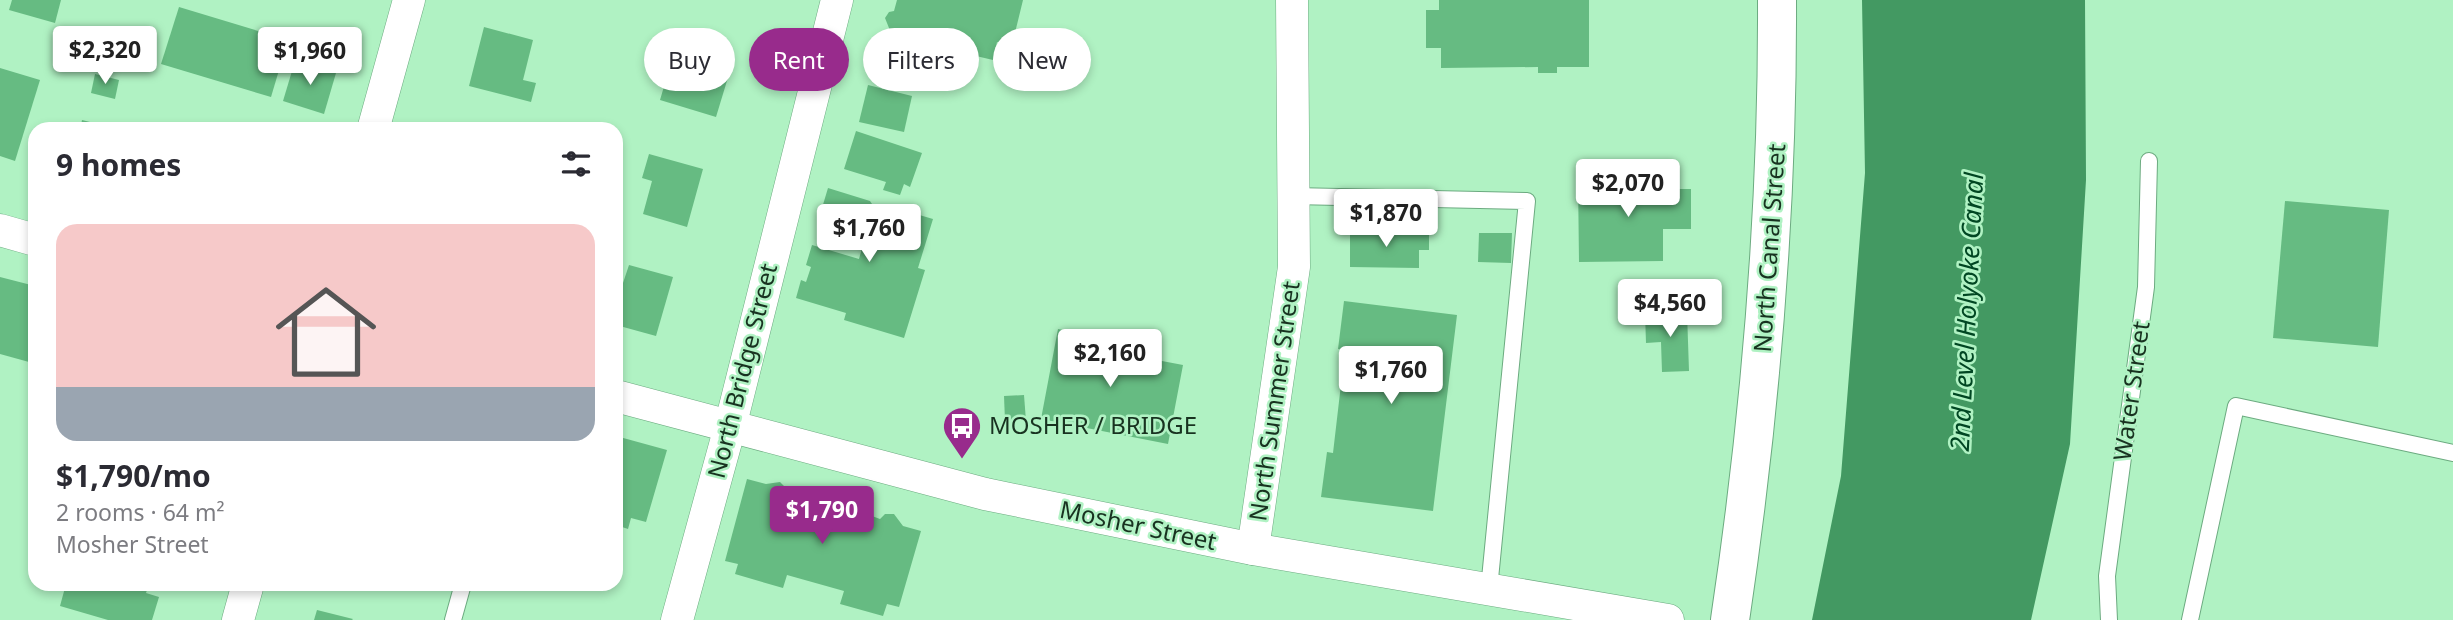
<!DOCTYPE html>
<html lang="en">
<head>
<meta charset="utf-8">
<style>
  body { margin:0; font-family:"Noto Sans",sans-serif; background:#f2f2f3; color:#2b2b33; height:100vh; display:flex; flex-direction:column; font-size:26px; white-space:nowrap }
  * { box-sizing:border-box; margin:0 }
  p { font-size:23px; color:#7c7c81 }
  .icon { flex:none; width:38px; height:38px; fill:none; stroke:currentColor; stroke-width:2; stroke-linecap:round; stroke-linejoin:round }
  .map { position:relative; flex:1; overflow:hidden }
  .panel { position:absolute; left:28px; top:122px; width:595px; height:469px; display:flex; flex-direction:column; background:#fff; border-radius:21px; box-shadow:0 4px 10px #0003 }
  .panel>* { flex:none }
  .top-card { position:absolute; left:644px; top:28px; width:665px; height:63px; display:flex; gap:14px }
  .price { position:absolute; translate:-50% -60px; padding:0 16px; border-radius:7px; background:#fff; color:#222; font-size:23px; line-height:46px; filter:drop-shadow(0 2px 4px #0008) }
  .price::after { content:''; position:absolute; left:50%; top:42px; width:21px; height:16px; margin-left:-10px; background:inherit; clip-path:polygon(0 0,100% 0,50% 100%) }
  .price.on { background:#982b8c; color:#fff }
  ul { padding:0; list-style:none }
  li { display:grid; align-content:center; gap:14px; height:371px; padding:0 28px }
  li+li { border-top:2px solid #e1e1e2 }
  li span { display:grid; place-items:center; height:217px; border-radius:21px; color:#555 }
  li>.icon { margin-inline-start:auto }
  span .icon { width:126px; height:126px; fill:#fffc; stroke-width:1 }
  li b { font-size:30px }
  h2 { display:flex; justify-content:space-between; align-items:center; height:84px; padding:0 28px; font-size:30px }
  .pill { padding:0 24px; border-radius:32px; background:#fff; box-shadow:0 4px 10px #0003; font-size:24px; line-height:63px }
  .pill.on { background:#982b8c; color:#fff }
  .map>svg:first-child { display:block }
</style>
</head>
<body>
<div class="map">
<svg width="2453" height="620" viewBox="0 0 2453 620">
  <rect width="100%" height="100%" fill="#b0f2c3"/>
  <polygon fill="#439962" points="1862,0 2085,0 2086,180 2070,444 2031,620 1812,620 1841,476 1865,173"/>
  <g fill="#66bb82">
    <polygon points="12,0 61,0 55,23 9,10"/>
    <polygon points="897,0 1023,0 1012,45 997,42 993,60 887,35 889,28 885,18 889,12 894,11"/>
    <polygon points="1439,0 1589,0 1589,67 1557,67 1557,73 1538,73 1538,67 1441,68 1441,48 1426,48 1426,10 1439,10"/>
    <polygon points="179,7 288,40 271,97 161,64"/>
    <polygon points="484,27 533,40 523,80 536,83 531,102 469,86"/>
    <polygon points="690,47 733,61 716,117 660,100 665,83 678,87"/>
    <polygon points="295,61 336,73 324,114 283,101"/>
    <polygon points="0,68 40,80 15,161 0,156"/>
    <polygon points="95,74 119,80 115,99 91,93"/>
    <polygon points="868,85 912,96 904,132 859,122"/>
    <polygon points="82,120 110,127 110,130 80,130"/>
    <polygon points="856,131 922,153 910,187 904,184 900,195 883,190 886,182 844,169"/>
    <polygon points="649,154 703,169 687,227 643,214 652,181 642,178"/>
    <polygon points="1578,178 1616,178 1616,183 1665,183 1665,189 1691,189 1691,229 1663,229 1663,261 1579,262"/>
    <polygon points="828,188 870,201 876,210 890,213 892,207 933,219 918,268 925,270 904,338 844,320 846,313 796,298 801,280 806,282 811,267 806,265 812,245 859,259 864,241 829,232 822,227 819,218"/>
    <polygon points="2285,201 2389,210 2378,347 2273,338"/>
    <polygon points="1350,229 1399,229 1399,234 1429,235 1429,250 1419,250 1419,268 1350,267"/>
    <polygon points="1479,233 1512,233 1511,263 1478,262"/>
    <polygon points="629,265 673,277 656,336 616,325 616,304"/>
    <polygon points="0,277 35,286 35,357 31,355 29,362 0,354"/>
    <polygon points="1344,301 1457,315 1433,511 1321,497 1327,452 1333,453 1345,350 1338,349"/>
    <polygon points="1687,312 1689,371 1662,372 1661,342 1646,343 1645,313"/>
    <polygon points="1058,329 1122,341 1120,353 1183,365 1168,444 1041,419"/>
    <polygon points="1024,395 1026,421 1005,421 1004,396"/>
    <polygon points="616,436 667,450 646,522 631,518 628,529 616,525"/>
    <polygon points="747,479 766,484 780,482 789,491 798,494 804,489 813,489 821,501 849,509 862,505 872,516 880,519 885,514 894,514 903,526 921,531 899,607 887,604 883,616 840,604 844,591 787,575 783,588 735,574 738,564 725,561"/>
    <polygon points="66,584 149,584 146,593 159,597 152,620 108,620 60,606"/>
    <polygon points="317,610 353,619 352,620 314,620"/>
  </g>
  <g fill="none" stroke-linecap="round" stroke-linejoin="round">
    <g stroke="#6cab80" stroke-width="18">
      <g id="service">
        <polyline points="1293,196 1527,201 1489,589"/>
        <polyline points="453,620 463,584"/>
        <polyline points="2109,620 2107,576 2146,287 2149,161"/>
        <polyline points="2190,620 2236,406 2453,453"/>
      </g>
    </g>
    <g stroke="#6cab80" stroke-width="33">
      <g id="minor">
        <polyline points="373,130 409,0"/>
        <polyline points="0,230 35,240"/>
        <polyline points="616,396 985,494 1253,549 1668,620"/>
        <polyline points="1253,549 1294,267 1292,0"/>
        <polyline points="238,620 248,584"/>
        <polyline points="677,620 730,427 837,0"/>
      </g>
    </g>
    <g stroke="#6cab80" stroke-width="40">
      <path id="tertiary" d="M1730,620C1761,412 1778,210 1777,0"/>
    </g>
    <use href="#service" stroke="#fff" stroke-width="16"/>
    <use href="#minor" stroke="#fff" stroke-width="32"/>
    <use href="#tertiary" stroke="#fff" stroke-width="38"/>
  </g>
  <defs>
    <g id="bus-pin" transform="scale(2.0125)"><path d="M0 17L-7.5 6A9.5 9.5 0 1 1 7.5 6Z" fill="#982b8c" stroke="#b0f2c3"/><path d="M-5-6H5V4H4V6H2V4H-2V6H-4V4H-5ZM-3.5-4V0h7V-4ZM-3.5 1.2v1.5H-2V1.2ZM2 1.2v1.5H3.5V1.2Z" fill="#fff"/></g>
  </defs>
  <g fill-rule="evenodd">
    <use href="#bus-pin" x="962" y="426"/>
  </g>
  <g text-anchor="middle" stroke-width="5" stroke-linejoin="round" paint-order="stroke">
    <g font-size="24" fill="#183220" stroke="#b0f2c3">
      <text transform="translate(1770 248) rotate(-86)" y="8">North Canal Street</text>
      <text transform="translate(743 371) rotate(-76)" y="8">North Bridge Street</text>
      <text transform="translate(2132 391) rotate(-82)" y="8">Water Street</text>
      <text transform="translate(1275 401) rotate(-82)" y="8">North Summer Street</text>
      <text transform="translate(1138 526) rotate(12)" y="8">Mosher Street</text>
    </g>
    <g font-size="24" fill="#183220" stroke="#b0f2c3" text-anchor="start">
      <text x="989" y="434">MOSHER / BRIDGE</text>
    </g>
    <g font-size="26" font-style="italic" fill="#004622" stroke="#b0f2c3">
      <text transform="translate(1967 312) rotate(-87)" y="9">2nd Level Holyoke Canal</text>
    </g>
  </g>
</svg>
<b class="price" style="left:105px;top:86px">$2,320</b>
<b class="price" style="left:310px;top:87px">$1,960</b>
<b class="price" style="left:1628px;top:219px">$2,070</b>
<b class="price" style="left:1386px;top:249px">$1,870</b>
<b class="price" style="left:869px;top:264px">$1,760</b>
<b class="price" style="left:1670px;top:339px">$4,560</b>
<b class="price" style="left:1110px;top:389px">$2,160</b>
<b class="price" style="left:1391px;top:406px">$1,760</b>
<b class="price on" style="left:822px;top:546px">$1,790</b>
<div class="top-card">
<a class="pill">Buy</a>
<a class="pill on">Rent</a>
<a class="pill">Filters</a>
<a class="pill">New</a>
</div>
<section class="panel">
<h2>9 homes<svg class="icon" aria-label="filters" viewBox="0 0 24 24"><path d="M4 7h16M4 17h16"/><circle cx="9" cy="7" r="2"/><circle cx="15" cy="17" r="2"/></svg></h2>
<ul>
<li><span style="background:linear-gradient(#f6c9c9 75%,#9aa5b1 0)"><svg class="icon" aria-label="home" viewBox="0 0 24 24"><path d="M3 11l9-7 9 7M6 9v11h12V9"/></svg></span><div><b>$1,790/mo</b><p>2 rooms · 64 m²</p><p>Mosher Street</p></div></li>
</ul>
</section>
</div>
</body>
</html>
